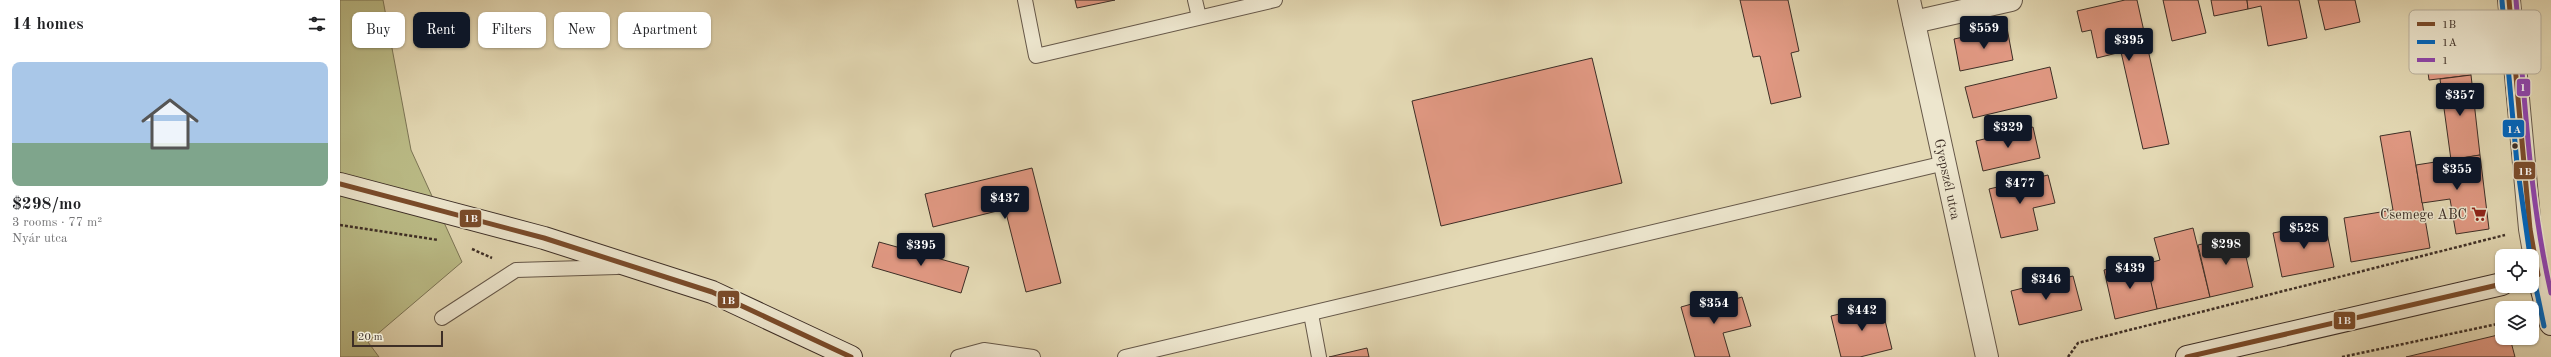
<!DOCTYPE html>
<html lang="en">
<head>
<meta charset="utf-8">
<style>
  body { margin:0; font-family:"Old Standard TT",serif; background:#f2f2f2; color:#202124; height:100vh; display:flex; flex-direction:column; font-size:15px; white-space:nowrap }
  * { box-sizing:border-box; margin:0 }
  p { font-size:13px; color:#757577 }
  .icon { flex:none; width:22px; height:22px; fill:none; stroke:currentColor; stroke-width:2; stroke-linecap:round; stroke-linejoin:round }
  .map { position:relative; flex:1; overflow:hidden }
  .details { display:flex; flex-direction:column; background:#fff; width:340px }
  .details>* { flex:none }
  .banner { position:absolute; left:12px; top:12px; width:380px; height:36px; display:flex; gap:8px }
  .fabs { position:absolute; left:2155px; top:249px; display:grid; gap:8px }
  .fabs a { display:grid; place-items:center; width:44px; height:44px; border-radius:8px; background:#fff; box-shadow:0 1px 3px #0004; font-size:20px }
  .scale { position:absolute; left:12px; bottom:10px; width:91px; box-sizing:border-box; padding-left:4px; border:2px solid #3d2e26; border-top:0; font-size:11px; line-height:14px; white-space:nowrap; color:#3d2e26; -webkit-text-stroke:3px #ede6ce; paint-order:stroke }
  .price { position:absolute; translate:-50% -34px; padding:0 9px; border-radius:4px; background:#111827; color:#fff; font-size:13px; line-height:26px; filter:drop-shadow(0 1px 2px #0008) }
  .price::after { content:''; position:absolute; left:50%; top:24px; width:12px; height:9px; margin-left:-6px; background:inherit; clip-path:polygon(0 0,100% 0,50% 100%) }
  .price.selected { background:#222; color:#fff }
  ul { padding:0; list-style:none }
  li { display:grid; align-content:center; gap:8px; height:212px; padding:0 12px }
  li span { display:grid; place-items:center; height:124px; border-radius:8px; color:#555 }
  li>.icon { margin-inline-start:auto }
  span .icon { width:72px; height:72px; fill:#fffc; stroke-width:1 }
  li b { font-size:17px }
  h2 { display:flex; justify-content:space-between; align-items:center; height:48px; padding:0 12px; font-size:17px }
  .tag { padding:0 14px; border-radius:8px; background:#fff; box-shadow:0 1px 3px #0004; font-size:14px; line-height:36px }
  .tag.selected { background:#111827; color:#fff }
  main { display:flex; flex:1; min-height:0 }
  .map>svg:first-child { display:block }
</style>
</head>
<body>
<main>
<section class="details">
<h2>14 homes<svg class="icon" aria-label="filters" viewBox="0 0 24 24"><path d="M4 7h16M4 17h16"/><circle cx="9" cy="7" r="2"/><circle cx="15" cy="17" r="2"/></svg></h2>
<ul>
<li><span style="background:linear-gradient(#a9c7e8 65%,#7fa58c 0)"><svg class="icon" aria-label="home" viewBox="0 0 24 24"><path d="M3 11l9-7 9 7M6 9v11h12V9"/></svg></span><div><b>$298/mo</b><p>3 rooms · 77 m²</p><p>Nyár utca</p></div></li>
</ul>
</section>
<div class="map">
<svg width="2211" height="357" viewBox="0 0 2211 357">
  <rect width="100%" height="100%" fill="#e3d8b3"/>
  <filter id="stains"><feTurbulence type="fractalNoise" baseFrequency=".005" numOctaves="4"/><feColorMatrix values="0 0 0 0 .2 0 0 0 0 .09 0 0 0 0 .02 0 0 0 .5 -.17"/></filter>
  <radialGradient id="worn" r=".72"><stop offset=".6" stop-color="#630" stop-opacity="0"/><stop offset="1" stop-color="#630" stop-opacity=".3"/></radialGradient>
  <polygon fill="#bbbc87" stroke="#7c7556" points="0,0 43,0 71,150 122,262 28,342 39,357 0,357"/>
  <g fill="#e09882" stroke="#3d2e26">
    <polygon points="735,0 775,0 737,8"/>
    <polygon points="1400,0 1448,0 1459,51 1451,53 1461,97 1431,104 1420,56 1413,57"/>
    <polygon points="1785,0 1797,0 1829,144 1803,149 1781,52 1757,58 1751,30 1742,32 1737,11"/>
    <polygon points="1823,0 1858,0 1866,33 1832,41"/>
    <polygon points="1871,0 1907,0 1908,9 1874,16"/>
    <polygon points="1907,0 1959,0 1967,38 1928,46 1921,6 1908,9"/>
    <polygon points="1978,0 2015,0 2020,22 1985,30"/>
    <polygon points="1667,28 1673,60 1620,71 1614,39"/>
    <polygon points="2126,30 2131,75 2089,80 2083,35"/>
    <polygon points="1252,58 1282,183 1101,226 1072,101"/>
    <polygon points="1710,67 1717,98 1633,118 1625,87"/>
    <polygon points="2131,75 2140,155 2111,160 2100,79"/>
    <polygon points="1693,127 1700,158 1643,171 1636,141"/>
    <polygon points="2070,131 2090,248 2011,262 2004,218 2053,210 2040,136"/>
    <polygon points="2140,155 2149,229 2116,234 2110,199 2082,203 2076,165"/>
    <polygon points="692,168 721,283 686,292 665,209 593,227 585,194"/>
    <polygon points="1708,175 1715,203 1693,208 1698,230 1661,238 1649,189"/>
    <polygon points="1985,223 1994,267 1942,277 1933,233"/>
    <polygon points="1853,228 1870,297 1817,309 1806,264 1820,260 1814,238"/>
    <polygon points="1901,235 1913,287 1870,297 1858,245"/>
    <polygon points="539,242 629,267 621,293 532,267"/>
    <polygon points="1806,260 1817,309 1775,319 1764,270"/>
    <polygon points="1733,276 1742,310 1679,325 1671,291"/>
    <polygon points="1376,297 1378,304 1402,297 1411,326 1383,333 1390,357 1355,357 1341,307"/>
    <polygon points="1541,304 1552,349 1520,357 1501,357 1491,316"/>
    <polygon points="2162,334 2162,338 2170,338 2175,357 2066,357"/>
    <polygon points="1027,348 1029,357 989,357"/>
  </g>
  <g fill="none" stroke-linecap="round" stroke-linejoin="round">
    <g stroke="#665849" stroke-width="16">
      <g id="lane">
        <polyline points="685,0 696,56 935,0"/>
        <polyline points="855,0 859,17"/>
        <polyline points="971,314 979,357"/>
        <polyline points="102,318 176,270 277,267"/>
        <polyline points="618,357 644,350 693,357"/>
        <polyline points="785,357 1605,163"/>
      </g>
    </g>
    <g stroke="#665849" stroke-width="24">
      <g id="street">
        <polyline points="1569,0 1647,357"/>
        <polyline points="2169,0 2190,229 2198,275"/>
        <polyline points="1574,22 1671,0"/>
      </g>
    </g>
    <g stroke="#3d2e26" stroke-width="24">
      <g id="secondary">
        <polyline points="0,184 204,238 372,292 511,357"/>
        <polyline points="2198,275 2211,324"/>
        <polyline points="1847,357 2162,284"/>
      </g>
    </g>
    <g stroke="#3d2e26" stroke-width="2.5" stroke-dasharray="3 2" stroke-linecap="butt">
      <polyline points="0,225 98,240"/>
      <polyline points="132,249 152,258"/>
      <polyline points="1728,357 1738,343 2165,235"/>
      <polyline points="2002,357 2162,323"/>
    </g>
    <use href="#lane" stroke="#ede6ce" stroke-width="14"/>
    <use href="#street" stroke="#ede6ce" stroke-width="22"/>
    <use href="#secondary" stroke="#ede6ce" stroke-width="22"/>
    <g stroke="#ede6ce" stroke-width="8">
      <g id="bus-1">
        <polyline points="2169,0 2190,229 2198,275 2192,277"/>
        <polyline points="0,184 204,238 372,292 511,357"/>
        <polyline points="1847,357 2162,284"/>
      </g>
    </g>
    <g stroke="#ede6ce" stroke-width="8">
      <g id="bus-2">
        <polyline points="2162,1 2177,164 2190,256"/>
        <polyline points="2192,269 2204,326"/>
      </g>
    </g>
    <g stroke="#ede6ce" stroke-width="8">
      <path id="bus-3" d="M2176,0C2185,98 2189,197 2211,293"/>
    </g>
    <use href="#bus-1" stroke="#7a4b2a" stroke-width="5"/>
    <use href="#bus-2" stroke="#0065bd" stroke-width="5"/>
    <use href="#bus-3" stroke="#8e44ad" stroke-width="5"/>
  </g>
  <defs>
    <g id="supermarket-bare" transform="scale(1.2)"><path d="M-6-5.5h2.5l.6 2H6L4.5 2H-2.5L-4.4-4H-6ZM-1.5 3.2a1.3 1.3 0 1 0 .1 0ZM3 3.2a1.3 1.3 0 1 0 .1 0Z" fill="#8f2418" stroke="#ede6ce" stroke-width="2.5" paint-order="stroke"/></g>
  </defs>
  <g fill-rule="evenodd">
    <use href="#supermarket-bare" x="2139" y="214"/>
  </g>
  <circle fill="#3d2e26" stroke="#ede6ce" stroke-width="1.5" cx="2175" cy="146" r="3.5"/>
  <g text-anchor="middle" stroke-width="3" stroke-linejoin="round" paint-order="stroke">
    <g font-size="14" fill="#3d2e26" stroke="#ede6ce">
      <text transform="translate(1608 179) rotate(78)" y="5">Gyepszél utca</text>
    </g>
    <g font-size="14" fill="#3d2e26" stroke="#ede6ce" text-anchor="end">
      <text x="2127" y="219">Csemege ABC</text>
    </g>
  </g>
  <rect x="2069" y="10" width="132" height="64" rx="6" fill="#ede6ce" stroke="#b8af9c" stroke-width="1"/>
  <rect x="2077" y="22" width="18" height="4" fill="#7a4b2a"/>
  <rect x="2077" y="40" width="18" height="4" fill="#0065bd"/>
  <rect x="2077" y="58" width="18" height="4" fill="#8e44ad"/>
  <g font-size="11" fill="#3d2e26">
    <text x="2102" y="28">1B</text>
    <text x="2102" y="46">1A</text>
    <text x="2102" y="64">1</text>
  </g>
  <g stroke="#ede6ce" stroke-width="1.5">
    <rect x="2176" y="78" width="15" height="19" rx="4" fill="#8e44ad"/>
    <rect x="2162" y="119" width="23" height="19" rx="4" fill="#0065bd"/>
    <rect x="2173" y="161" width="23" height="19" rx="4" fill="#7a4b2a"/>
    <rect x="119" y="209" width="23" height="19" rx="4" fill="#7a4b2a"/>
    <rect x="377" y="290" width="23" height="19" rx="4" fill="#7a4b2a"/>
    <rect x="1993" y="311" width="23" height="19" rx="4" fill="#7a4b2a"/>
  </g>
  <g font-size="11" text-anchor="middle" font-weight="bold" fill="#fff">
    <text x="2183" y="91">1</text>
    <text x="2174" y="133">1A</text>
    <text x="2185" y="175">1B</text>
    <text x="131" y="222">1B</text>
    <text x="388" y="304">1B</text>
    <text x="2004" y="324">1B</text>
  </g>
  <rect width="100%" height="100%" filter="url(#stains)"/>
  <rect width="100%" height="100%" fill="url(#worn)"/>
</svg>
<div class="fabs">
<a><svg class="icon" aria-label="locate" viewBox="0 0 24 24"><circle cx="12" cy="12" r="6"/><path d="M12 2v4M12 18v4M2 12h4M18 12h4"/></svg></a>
<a><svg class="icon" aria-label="layers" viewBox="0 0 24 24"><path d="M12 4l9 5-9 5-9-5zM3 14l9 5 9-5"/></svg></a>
</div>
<div class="scale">20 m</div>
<b class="price" style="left:1644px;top:50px">$559</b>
<b class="price" style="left:1789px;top:62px">$395</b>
<b class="price" style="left:2120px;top:117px">$357</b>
<b class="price" style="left:1668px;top:149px">$329</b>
<b class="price" style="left:2117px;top:191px">$355</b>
<b class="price" style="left:1680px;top:205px">$477</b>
<b class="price" style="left:665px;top:220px">$437</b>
<b class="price" style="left:1964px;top:250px">$528</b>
<b class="price selected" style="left:1886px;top:266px">$298</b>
<b class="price" style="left:581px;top:267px">$395</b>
<b class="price" style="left:1790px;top:290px">$439</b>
<b class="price" style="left:1706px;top:301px">$346</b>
<b class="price" style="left:1374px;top:325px">$354</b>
<b class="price" style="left:1522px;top:332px">$442</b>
<div class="banner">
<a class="tag">Buy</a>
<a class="tag selected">Rent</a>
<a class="tag">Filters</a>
<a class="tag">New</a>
<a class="tag">Apartment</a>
</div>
</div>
</main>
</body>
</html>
